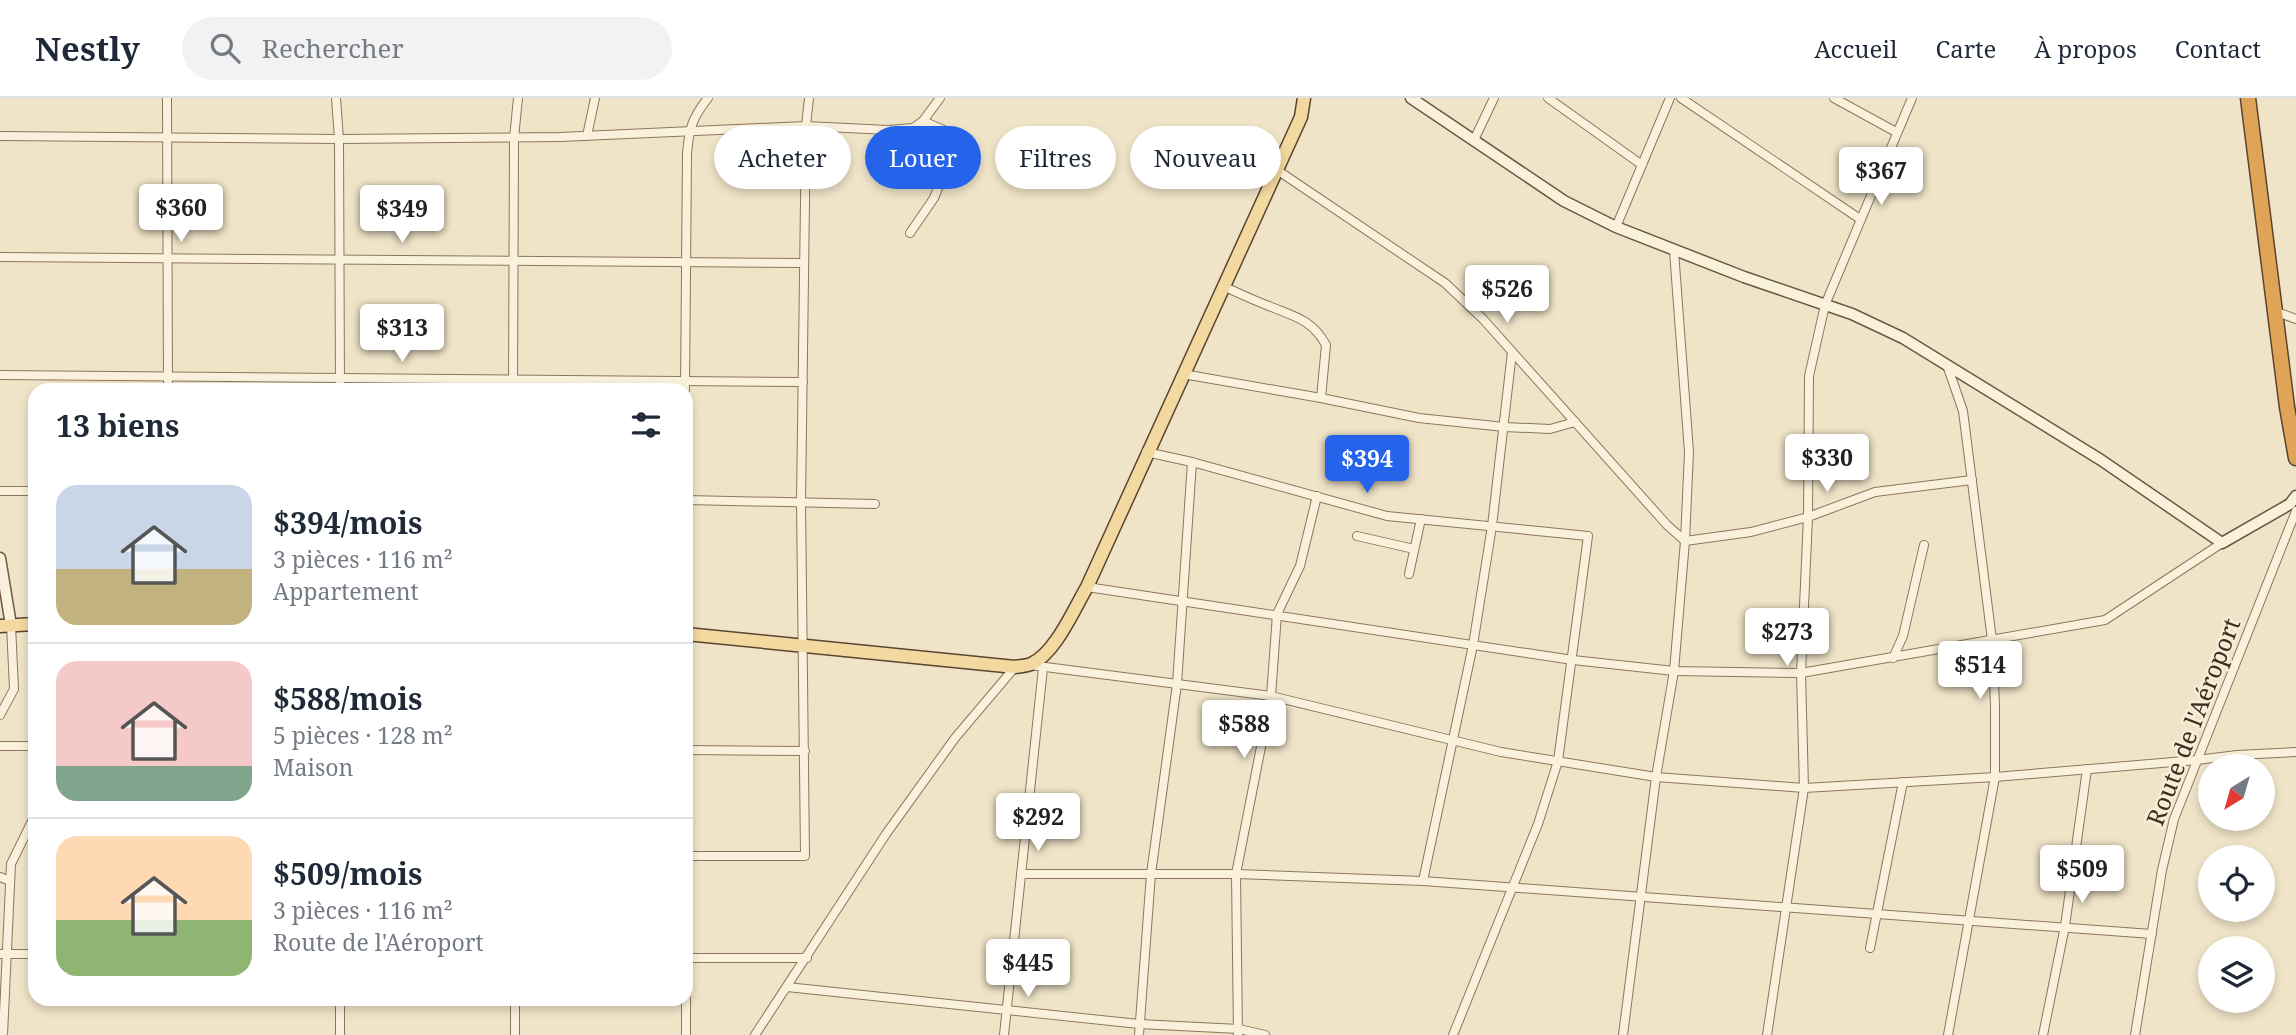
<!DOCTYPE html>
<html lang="fr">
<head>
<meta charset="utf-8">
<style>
  body { margin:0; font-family:"Noto Serif",serif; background:#f2f2f3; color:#1f2937; height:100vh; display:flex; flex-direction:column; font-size:26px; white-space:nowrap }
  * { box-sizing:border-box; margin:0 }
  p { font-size:23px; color:#747a83 }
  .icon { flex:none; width:38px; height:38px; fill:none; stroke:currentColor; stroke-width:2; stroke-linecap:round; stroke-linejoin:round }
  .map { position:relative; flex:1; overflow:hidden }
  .panel { position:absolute; left:28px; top:285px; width:665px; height:623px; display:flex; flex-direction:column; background:#fff; border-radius:21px; box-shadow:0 4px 10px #0003 }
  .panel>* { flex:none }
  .banner { position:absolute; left:714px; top:28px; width:665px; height:63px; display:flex; gap:14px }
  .needle { width:46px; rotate:217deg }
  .fabs { position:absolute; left:2198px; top:656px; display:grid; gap:14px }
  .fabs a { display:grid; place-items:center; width:77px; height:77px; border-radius:50%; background:#fff; box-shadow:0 4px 10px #0003; font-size:35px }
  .price { position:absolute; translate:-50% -60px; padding:0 16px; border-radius:7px; background:#fff; color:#222; font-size:23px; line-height:46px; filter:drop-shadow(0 2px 4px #0008) }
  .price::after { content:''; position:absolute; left:50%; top:42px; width:21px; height:16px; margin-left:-10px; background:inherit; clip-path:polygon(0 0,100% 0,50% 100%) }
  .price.active { background:#2563eb; color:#fff }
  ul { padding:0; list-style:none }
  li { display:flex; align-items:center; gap:21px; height:175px; padding:0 28px }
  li+li { border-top:2px solid #e0e1e3 }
  li span { display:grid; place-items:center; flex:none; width:196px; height:140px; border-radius:21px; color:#555 }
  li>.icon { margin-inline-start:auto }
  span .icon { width:84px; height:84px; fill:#fffc; stroke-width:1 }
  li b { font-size:30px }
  h2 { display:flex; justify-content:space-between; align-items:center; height:84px; padding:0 28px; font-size:30px }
  .pill { padding:0 24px; border-radius:32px; background:#fff; box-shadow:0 4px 10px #0003; font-size:24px; line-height:63px }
  .pill.active { background:#2563eb; color:#fff }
  header { display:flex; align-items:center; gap:42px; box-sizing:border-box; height:98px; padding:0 35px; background:#fff; border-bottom:2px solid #e0e1e3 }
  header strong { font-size:33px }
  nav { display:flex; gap:38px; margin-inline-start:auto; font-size:24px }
  .search { width:490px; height:63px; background:#f2f2f3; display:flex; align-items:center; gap:18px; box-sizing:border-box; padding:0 24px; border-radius:38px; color:#747a83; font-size:26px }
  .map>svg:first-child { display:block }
</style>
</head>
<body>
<header>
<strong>Nestly</strong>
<div class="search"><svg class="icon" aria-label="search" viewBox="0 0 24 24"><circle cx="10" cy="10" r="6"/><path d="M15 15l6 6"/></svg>Rechercher</div>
<nav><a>Accueil</a><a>Carte</a><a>À propos</a><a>Contact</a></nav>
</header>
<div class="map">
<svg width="2296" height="937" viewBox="0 0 2296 937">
  <rect width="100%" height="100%" fill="#f0e4c8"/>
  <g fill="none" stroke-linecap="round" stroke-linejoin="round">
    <g stroke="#8d765c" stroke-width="10">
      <g id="street">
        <polyline points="167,0 168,292"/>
        <polyline points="336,0 339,41 340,292"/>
        <polyline points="1548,0 1642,67"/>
        <polyline points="1681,0 1860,121"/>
        <polyline points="1834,0 1896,34"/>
        <polyline points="0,38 339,41 560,39 806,28 888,32 913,30 923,23 940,0"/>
        <polyline points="587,38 595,0"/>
        <polyline points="1474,42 1494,0"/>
        <polyline points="1277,72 1445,185 1483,221 1667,427 1685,443 1751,434 1808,419 1875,394 1972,382"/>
        <polyline points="1616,129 1670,0"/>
        <polyline points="910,135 934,100 958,42 953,36 923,23"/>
        <polyline points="0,159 804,165"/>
        <path d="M1223,188C1238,195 1253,202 1269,208C1293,218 1312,221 1326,247L1321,300"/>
        <polyline points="2274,213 2296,221"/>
        <polyline points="1947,267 1963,313 1992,542 1995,607 1995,679 1948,937"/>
        <polyline points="1183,276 1321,300 1419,320 1504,329 1550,331 1575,324"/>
        <polyline points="0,277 803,284"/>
        <polyline points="513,292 514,40 518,0"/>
        <path d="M685,292L687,56C689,31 692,20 708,0"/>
        <polyline points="1146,354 1192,364 1387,418 1588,438 1558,663 1538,726 1453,937"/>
        <polyline points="0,393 35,393"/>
        <polyline points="686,402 875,406"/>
        <polyline points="1357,438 1414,451"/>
        <polyline points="1409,476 1421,421"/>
        <polyline points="1087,489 1573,562 1674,573 1801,575 2105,522 2222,445"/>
        <polyline points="686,550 686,777"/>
        <polyline points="1893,560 1903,538 1924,447"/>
        <polyline points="1030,567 1271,598 1501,654 1656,679 1804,690 1995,679 2197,662 2237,657 2296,654"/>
        <polyline points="0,617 14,591 11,527"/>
        <polyline points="0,648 35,648"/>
        <polyline points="686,652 805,653"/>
        <polyline points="686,758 805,758 801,404 806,28 809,0"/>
        <polyline points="1021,776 1236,776 1423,783 2152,836"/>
        <polyline points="0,779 10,783"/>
        <polyline points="1423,783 1473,547 1492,428 1512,254"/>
        <polyline points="1870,850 1903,684"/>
        <polyline points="0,856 35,856"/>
        <polyline points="686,860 807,860"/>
        <polyline points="787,889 1139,926 1239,931 1265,937"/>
        <polyline points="340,901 340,937"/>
        <polyline points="515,901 515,937"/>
        <polyline points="3,937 11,766 35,717"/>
        <polyline points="686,937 686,901"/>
        <polyline points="755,937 886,736 955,640 1015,569"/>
        <polyline points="1004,937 1043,570"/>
        <polyline points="1139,937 1151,776 1177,586 1192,364"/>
        <polyline points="1238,937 1236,776 1271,598 1277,516 1300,468 1317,398"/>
        <polyline points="1623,937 1656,679 1674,573 1685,443 1689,354 1674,153"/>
        <polyline points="1767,937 1804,690 1801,575 1808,419 1809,278 1825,207 1912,0"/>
        <polyline points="2043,937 2065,828 2087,671"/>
        <polyline points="2135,937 2162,772 2174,721 2296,413"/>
      </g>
    </g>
    <g stroke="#6f573f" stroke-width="13">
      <g id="secondary">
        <polyline points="1411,0 1564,103 1616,129 1744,179 1852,216 1903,240 2101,362 2222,445 2290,406 2296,398"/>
        <polyline points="0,460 11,527"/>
      </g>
    </g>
    <g stroke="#5b4430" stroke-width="15">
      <g id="primary">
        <polyline points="0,528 35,526"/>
        <path d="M686,536L1015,569C1020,568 1026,568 1031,566C1055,556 1074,511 1087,489L1301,19L1304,0"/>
      </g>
    </g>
    <g stroke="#5b4430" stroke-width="17">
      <polyline id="highway" points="2248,0 2287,309 2296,360"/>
    </g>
    <use href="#street" stroke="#faf1dc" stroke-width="8"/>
    <use href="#secondary" stroke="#faf1dc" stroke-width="10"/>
    <use href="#primary" stroke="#f3d9a0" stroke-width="12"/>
    <use href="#highway" stroke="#e0a458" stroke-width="14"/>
  </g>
  <g text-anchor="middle" stroke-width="5" stroke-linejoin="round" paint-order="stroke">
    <g font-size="24" fill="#3d2e20" stroke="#f7eed8">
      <text transform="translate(2194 624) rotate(-69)" y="8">Route de l'Aéroport</text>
    </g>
  </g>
</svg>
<div class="fabs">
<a><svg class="needle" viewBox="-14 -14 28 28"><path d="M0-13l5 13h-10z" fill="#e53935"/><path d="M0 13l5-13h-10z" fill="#747a83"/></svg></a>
<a><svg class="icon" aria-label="locate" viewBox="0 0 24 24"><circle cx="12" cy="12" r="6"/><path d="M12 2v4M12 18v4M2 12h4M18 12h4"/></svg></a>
<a><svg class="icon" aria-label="layers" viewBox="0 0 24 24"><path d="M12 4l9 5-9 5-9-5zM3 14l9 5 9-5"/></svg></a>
</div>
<b class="price" style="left:1881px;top:109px">$367</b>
<b class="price" style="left:181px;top:146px">$360</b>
<b class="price" style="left:402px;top:147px">$349</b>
<b class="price" style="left:1507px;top:227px">$526</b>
<b class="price" style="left:402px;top:266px">$313</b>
<b class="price" style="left:1827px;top:396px">$330</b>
<b class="price active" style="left:1367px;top:397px">$394</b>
<b class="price" style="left:1787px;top:570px">$273</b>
<b class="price" style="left:1980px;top:603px">$514</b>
<b class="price" style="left:1244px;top:662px">$588</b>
<b class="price" style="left:1038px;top:755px">$292</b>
<b class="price" style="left:2082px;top:807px">$509</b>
<b class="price" style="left:1028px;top:901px">$445</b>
<div class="banner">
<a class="pill">Acheter</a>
<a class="pill active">Louer</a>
<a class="pill">Filtres</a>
<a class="pill">Nouveau</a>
</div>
<section class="panel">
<h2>13 biens<svg class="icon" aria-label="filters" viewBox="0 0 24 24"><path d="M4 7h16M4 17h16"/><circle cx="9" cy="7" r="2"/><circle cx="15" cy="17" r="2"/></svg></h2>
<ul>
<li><span style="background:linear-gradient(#c9d6e8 60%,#c2b280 0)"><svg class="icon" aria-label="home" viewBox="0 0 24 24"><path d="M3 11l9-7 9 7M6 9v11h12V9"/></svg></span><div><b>$394/mois</b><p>3 pièces · 116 m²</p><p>Appartement</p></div></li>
<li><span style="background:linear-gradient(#f6c9c9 75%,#7fa58c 0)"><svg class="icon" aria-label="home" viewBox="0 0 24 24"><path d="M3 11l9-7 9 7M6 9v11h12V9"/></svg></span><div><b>$588/mois</b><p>5 pièces · 128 m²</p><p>Maison</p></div></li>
<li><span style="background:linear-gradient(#ffd9b3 60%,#8fb573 0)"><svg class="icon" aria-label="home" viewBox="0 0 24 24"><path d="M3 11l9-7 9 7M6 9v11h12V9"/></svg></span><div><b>$509/mois</b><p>3 pièces · 116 m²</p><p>Route de l'Aéroport</p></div></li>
</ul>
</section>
</div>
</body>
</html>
